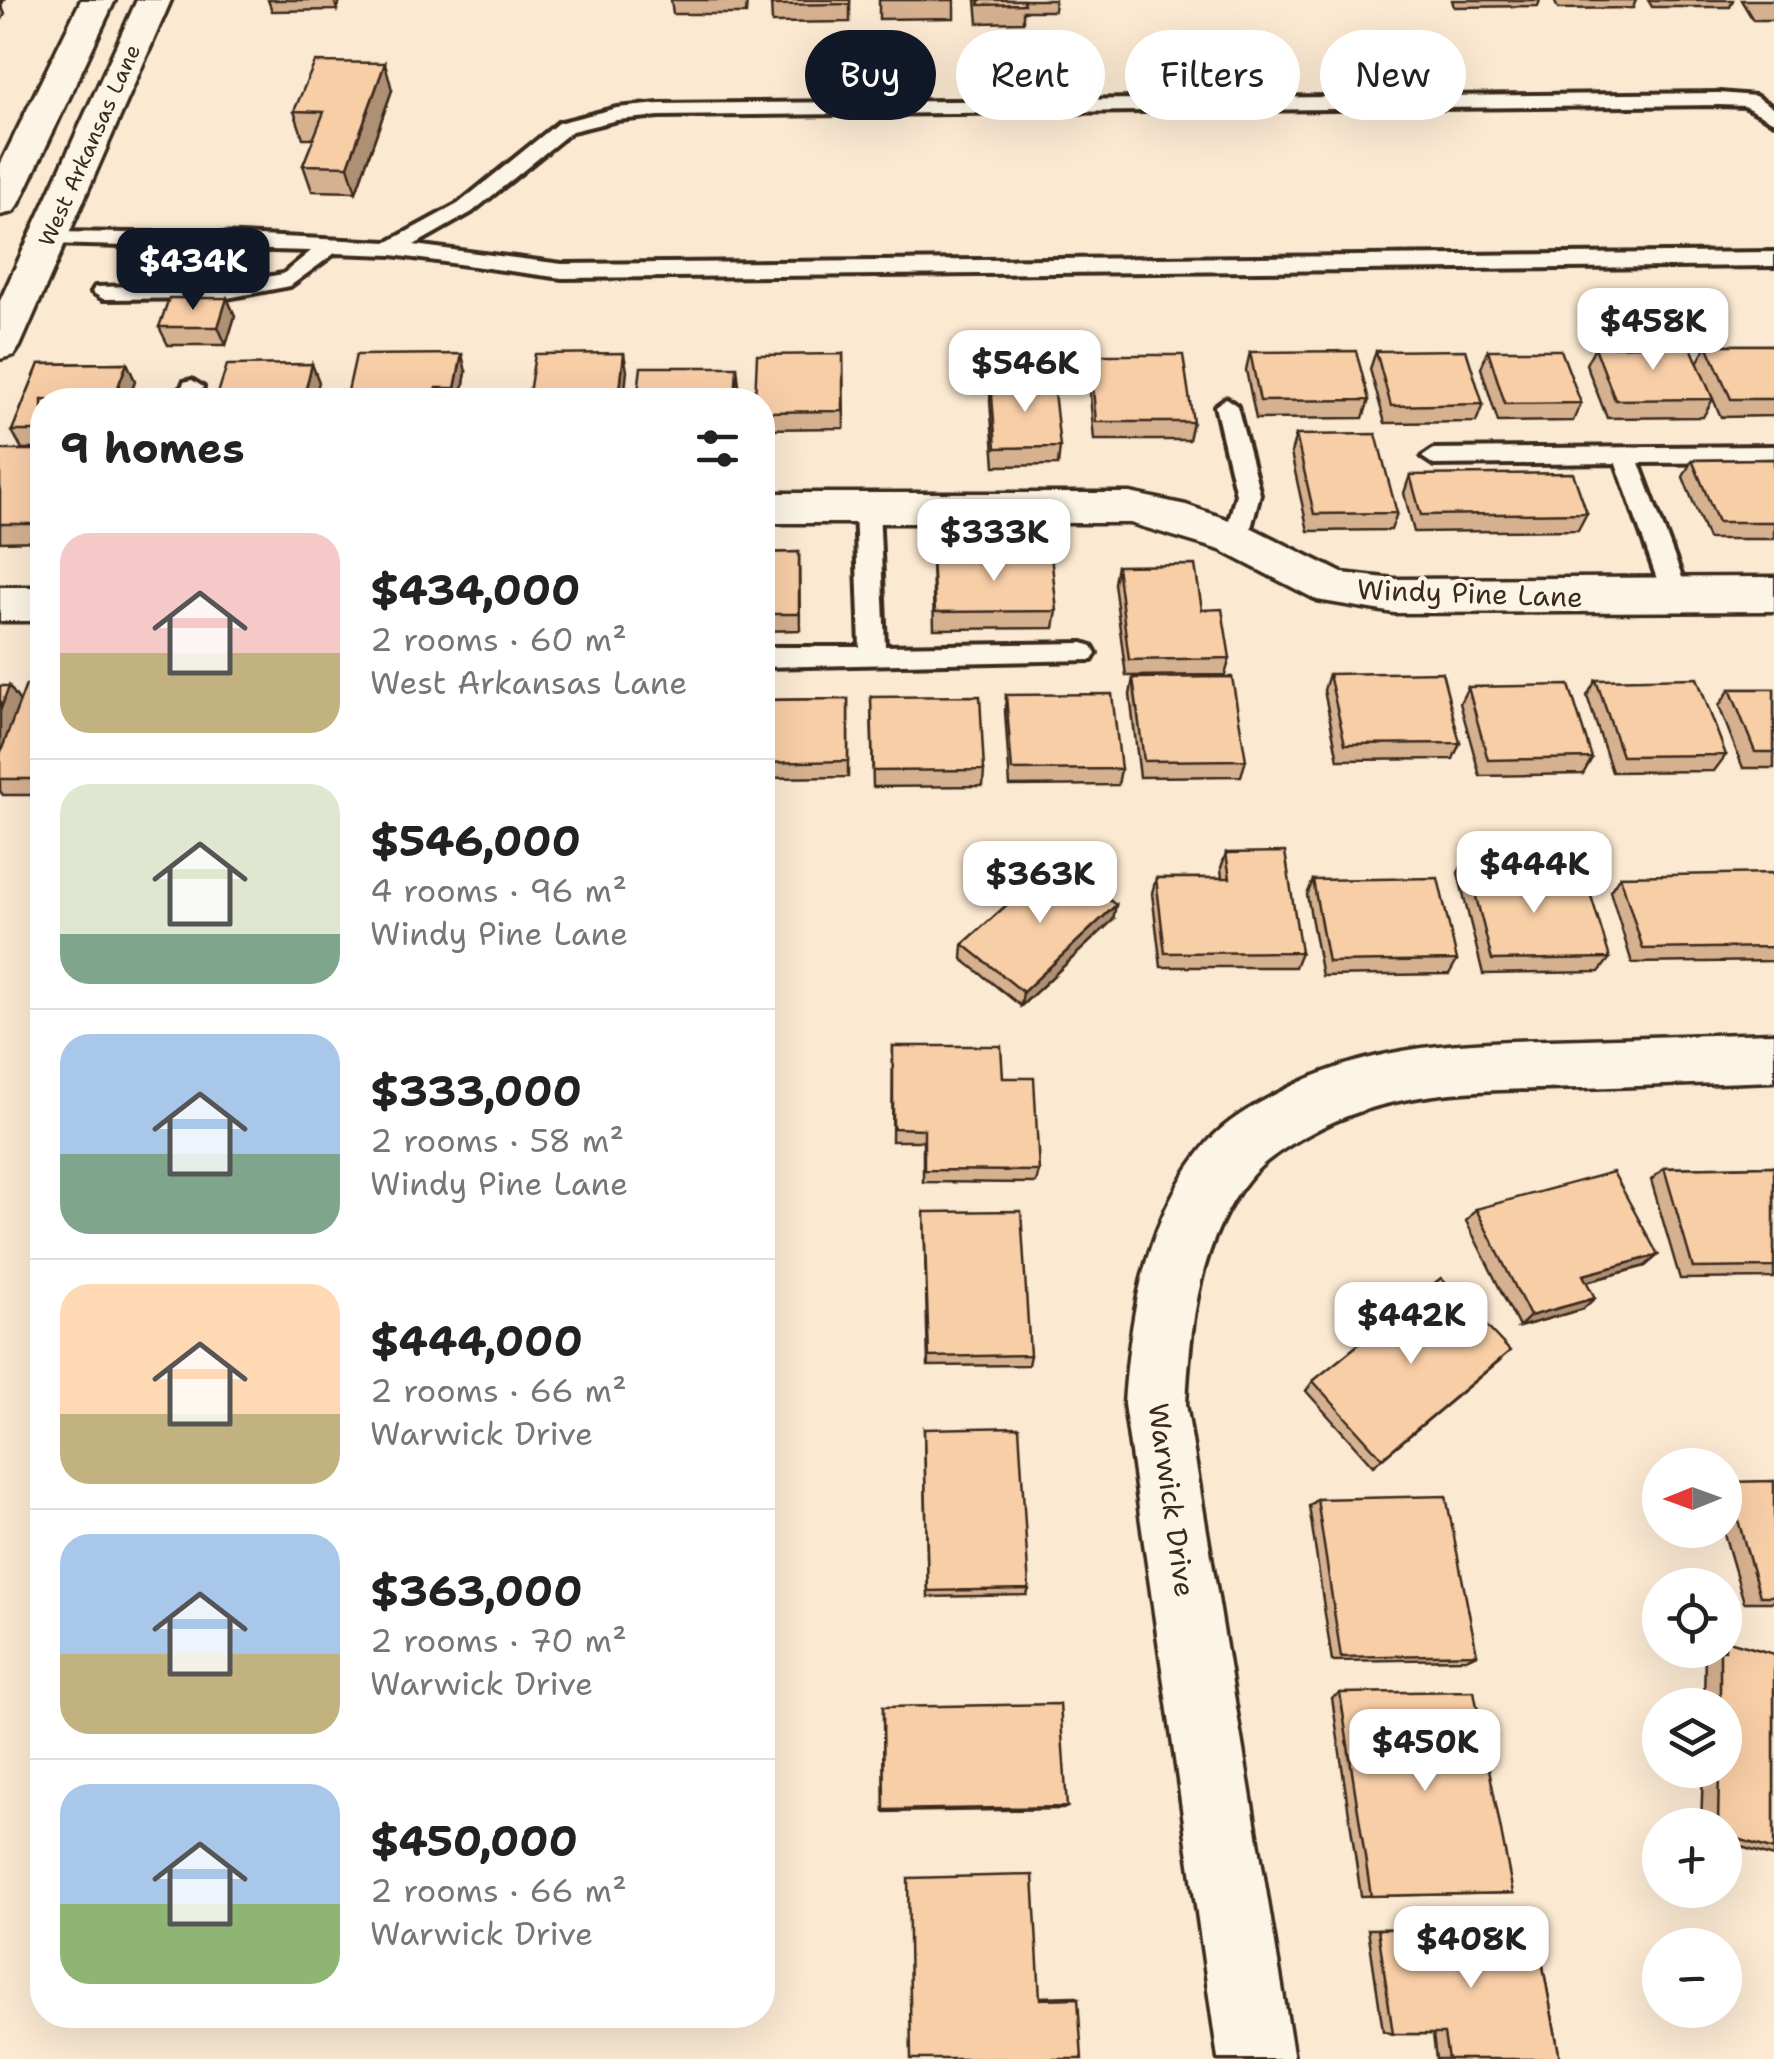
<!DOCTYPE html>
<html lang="en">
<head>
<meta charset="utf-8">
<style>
  body { margin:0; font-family:"Shantell Sans",sans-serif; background:#f6f6f6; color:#222; height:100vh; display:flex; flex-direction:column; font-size:38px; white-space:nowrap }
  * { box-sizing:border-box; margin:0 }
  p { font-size:32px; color:#767676 }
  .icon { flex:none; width:55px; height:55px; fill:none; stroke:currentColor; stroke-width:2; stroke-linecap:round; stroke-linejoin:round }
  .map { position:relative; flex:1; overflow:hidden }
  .details { position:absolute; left:30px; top:388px; width:745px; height:1640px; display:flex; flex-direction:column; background:#fff; border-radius:40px; box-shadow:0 10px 40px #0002 }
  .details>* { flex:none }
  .guide { position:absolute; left:805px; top:30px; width:818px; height:90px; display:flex; gap:20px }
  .needle { width:65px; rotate:269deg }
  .tools { position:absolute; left:1642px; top:1448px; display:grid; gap:20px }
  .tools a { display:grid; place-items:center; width:100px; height:100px; border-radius:50%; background:#fff; box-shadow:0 10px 40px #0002; font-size:50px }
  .price { position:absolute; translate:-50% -85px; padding:0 22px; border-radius:20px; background:#fff; color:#222; font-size:32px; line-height:65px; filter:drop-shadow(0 2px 5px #0008) }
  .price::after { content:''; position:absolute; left:50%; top:60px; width:30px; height:22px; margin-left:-15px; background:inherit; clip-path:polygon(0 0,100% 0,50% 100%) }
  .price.on { background:#111827; color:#fff }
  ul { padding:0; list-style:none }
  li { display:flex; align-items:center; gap:30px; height:250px; padding:0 30px }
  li+li { border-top:2px solid #e0e0e0 }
  li span { display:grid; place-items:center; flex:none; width:280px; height:200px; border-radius:30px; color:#555 }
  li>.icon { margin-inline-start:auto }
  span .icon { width:120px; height:120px; fill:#fffc; stroke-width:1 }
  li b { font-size:42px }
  h2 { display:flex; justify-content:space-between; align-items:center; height:120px; padding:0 30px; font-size:42px }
  .chip { padding:0 35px; border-radius:45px; background:#fff; box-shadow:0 10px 40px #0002; font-size:35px; line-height:90px }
  .chip.on { background:#111827; color:#fff }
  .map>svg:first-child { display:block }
</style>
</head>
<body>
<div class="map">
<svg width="1774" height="2059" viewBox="0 0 1774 2059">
  <rect width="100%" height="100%" fill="#fbe9d2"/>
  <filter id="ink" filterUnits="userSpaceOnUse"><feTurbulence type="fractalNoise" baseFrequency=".01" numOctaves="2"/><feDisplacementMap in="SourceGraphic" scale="20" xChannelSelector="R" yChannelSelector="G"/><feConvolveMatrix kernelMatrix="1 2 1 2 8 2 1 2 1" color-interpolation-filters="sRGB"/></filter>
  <g filter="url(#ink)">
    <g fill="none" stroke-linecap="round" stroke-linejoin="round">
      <g stroke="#3b2a1e" stroke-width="8">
        <g id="service">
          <polygon points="1719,93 1755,96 1774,108 1774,122 1744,106 1719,105 659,116 617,120 572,131 472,212 414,245 562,264 1774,252 1774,266 562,278 392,255 335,253 290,286 227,298 103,299 92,292 95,287 227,284 283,274 311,251 48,244 37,238 48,232 217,234 388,242 458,204 558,123 617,108 659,104"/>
          <polygon points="192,380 203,387 199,400 177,400 184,382"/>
          <polygon points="1226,398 1237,406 1260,494 1248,539 1236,548 1224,539 1236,494 1215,406"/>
          <polygon points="1774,446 1774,462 1639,463 1689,596 1685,602 1667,602 1663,596 1616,463 1434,465 1422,457 1434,449"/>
          <polygon points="867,499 879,507 885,646 1083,643 1092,646 1096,653 1092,660 762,667 762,647 860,647 855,507"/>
        </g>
      </g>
      <g stroke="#3b2a1e" stroke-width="7">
        <g id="minor">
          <polygon points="762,493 1130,493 1186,505 1252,528 1342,573 1394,579 1774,577 1774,611 1394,613 1317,600 1220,550 1130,523 762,523"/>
          <rect x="0" y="587" width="42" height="34"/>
          <path d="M1774,1033V1081C1710,1083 1647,1086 1583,1088C1488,1091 1394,1086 1309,1134C1287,1146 1264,1160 1248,1180C1198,1242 1190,1327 1186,1404L1294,2059H1218L1124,1404C1130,1314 1147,1213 1208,1142C1226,1121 1252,1107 1276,1094C1377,1040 1474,1042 1585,1039C1648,1037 1711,1035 1774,1033Z"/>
        </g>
      </g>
      <g stroke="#3b2a1e" stroke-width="7">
        <g id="secondary">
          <polygon points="81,0 115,0 19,204 13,212 0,215 0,165"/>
          <polygon points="137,0 171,0 20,346 14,355 0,359 0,301"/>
        </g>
      </g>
      <use href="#service" fill="#fcf5e5" fill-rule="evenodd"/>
      <use href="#minor" fill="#fcf5e5" fill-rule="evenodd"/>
      <use href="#secondary" fill="#fcf5e5" fill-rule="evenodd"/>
    </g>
    <g fill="#d5b190" stroke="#3b2a1e" stroke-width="2.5">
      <polygon points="268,0 340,0 337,10 272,11"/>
      <polygon points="671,0 747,0 746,14 673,14"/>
      <polygon points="771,0 850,0 850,22 772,23"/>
      <polygon points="879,0 954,0 954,18 879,19"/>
      <polygon points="976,0 1055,0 1054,11 1023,11 1023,22 978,23"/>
      <polygon points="1452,0 1540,0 1538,6 1454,7"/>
      <polygon points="1554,0 1636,0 1633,8 1558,9"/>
      <polygon points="1648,0 1733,0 1730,7 1652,7"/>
      <polygon points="1741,0 1774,0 1774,20 1753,20"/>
      <polygon points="392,90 356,192 312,191 303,165 314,138 303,138 294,111"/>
      <polygon points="227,298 235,316 226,345 168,345 159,327"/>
      <polygon points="1707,345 1774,345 1774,416 1721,417 1713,399 1703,417 1607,418 1586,364 1595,347 1697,363"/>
      <polygon points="1488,350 1581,403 1573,421 1498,422 1481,368"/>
      <polygon points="1376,351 1483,404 1476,422 1385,423 1370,369"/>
      <polygon points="1250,352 1369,400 1363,418 1256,419 1246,370"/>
      <polygon points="843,354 844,428 762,429 762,400"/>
      <polygon points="1090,355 1193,422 1189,440 1094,440 1088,373"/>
      <polygon points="127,363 135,381 129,400 42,400 42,449 22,449 12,431 39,364"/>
      <polygon points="466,372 461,400 346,400"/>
      <polygon points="991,383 1060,447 1058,465 995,466 990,401"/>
      <polygon points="1296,435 1397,513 1391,530 1308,531 1291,453"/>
      <polygon points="0,450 42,450 42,541 0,542"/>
      <polygon points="1774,459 1774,539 1708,539 1683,477 1692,460"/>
      <polygon points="1410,475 1587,513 1578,530 1414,532 1404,493"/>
      <polygon points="799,552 800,630 762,631 762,553"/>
      <polygon points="932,556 1057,611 1054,628 934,629"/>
      <polygon points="1117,566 1202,610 1230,658 1225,675 1126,676 1114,583"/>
      <polygon points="1329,674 1460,743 1453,759 1338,760 1324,690"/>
      <polygon points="1133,678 1246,760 1241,776 1140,777 1130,695"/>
      <polygon points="1596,680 1726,755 1714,771 1612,772 1587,696"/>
      <polygon points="42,685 42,795 3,795 0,791 0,686 20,701"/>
      <polygon points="1468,687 1592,758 1583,774 1480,776 1460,703"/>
      <polygon points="1730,689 1774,689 1774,768 1743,768 1719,706"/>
      <polygon points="1006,695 1121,769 1118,785 1010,786 1005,711"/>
      <polygon points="871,697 984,770 983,786 873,787"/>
      <polygon points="848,699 848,777 762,778 762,700"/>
      <polygon points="1226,853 1301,952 1295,967 1161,967 1152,893 1156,878 1222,878 1221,868"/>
      <polygon points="1466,857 1519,887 1610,958 1599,972 1483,974 1458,873"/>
      <polygon points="1620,876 1774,879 1774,961 1632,963 1610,891"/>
      <polygon points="1313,880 1457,960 1449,974 1322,976 1307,895"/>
      <polygon points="1113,920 1021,1006 962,959 963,944"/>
      <polygon points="893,1046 1003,1078 1039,1171 1036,1183 923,1182 923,1141 892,1141"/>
      <polygon points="1774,1166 1774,1278 1680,1279 1651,1180 1664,1168"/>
      <polygon points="1476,1209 1658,1255 1645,1266 1586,1282 1583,1309 1519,1327 1466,1221"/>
      <polygon points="924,1212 1030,1355 1028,1365 928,1366"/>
      <polygon points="1499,1361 1373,1466 1306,1391 1313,1381"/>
      <polygon points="924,1429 1029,1589 1027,1595 928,1597"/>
      <polygon points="1774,1481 1774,1602 1744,1602 1723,1530 1725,1530 1725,1483"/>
      <polygon points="1317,1499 1477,1654 1466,1659 1332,1661 1309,1506"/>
      <polygon points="1705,1650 1725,1650 1774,1654 1774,1857 1725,1842 1725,1825 1701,1825 1703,1770 1725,1770 1725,1705 1704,1705"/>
      <polygon points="1340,1693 1513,1893 1361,1896 1332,1698"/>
      <polygon points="883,1707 1067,1807 1063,1809 884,1812"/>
      <polygon points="1536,1928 1560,2059 1436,2059 1433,2034 1393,2034 1383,2031 1368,1929"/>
      <polygon points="1074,1996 1078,1998 911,2059 1040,1997"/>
    </g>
    <g fill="#ae9075" stroke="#3b2a1e" stroke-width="2.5">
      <polygon points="0,0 4,0 1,5 5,14 0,23"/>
      <polygon points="334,0 340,0 337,10"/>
      <polygon points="385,63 392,90 356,192 348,166"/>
      <polygon points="227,298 235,316 226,345 218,327"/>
      <polygon points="624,353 627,371 624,400 619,400"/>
      <polygon points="462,354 466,372 461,400 459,400 455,388"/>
      <polygon points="127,363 135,381 129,400 113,400"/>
      <polygon points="312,364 319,382 314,400 303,400"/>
      <polygon points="737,367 739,385 738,400 735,400"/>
      <polygon points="9,686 21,703 0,762 0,711"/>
      <polygon points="1116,905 1113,920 1021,1006 1023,992"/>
      <polygon points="1658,1255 1645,1266 1571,1286 1583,1275"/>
      <polygon points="1595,1298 1583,1309 1519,1327 1530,1316"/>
    </g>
    <g fill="#f8cea7" stroke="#3b2a1e" stroke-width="2.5">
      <polygon points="771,0 850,0 850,4 771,5"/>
      <polygon points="979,0 1023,0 1024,4 979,5"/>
      <polygon points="315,62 385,63 348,166 303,165 324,112 294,111"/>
      <polygon points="169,298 227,298 218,327 159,327"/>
      <polygon points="1690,345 1713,399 1615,400 1595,347"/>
      <polygon points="1707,345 1774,345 1774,399 1731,399"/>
      <polygon points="1466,350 1483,404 1391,406 1376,351"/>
      <polygon points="1488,350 1561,350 1581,403 1505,404"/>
      <polygon points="1356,351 1369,400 1260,401 1250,352"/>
      <polygon points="624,353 619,400 528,400 535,354"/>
      <polygon points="462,354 455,388 436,388 433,400 346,400 356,355"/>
      <polygon points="843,354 843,411 762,412 762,400 755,400 757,355"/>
      <polygon points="1090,355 1183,355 1193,422 1096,422"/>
      <polygon points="127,363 113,400 42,400 42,431 12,431 39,364"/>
      <polygon points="312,364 303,400 216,400 227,365"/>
      <polygon points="641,367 737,367 735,400 637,400"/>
      <polygon points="1053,382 1060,447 996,448 991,383"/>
      <polygon points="1376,434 1397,513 1314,514 1296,435"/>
      <rect x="0" y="450" width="42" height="74"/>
      <polygon points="1774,459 1774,522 1718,522 1692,460"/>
      <polygon points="1573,473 1587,513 1421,515 1410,475"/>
      <polygon points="799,552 799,614 762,614 762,553"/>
      <polygon points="1051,555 1057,611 935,612 932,556"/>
      <polygon points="1195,565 1202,610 1222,609 1230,658 1129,660 1117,566"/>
      <polygon points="1442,672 1460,743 1345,744 1329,674"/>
      <polygon points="1232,677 1246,760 1144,761 1133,678"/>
      <polygon points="1697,678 1726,755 1622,756 1596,680"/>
      <polygon points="26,685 42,685 42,779 0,779 0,754"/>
      <polygon points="1569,685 1592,758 1488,760 1468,687"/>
      <polygon points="0,686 9,686 0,711"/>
      <polygon points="1730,689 1774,689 1774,752 1755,752"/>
      <polygon points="1112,694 1121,769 1012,770 1006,695"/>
      <polygon points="980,696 984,770 873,771 871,697"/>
      <polygon points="848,699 848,761 762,763 762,700"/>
      <polygon points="1285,852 1301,952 1165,953 1156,878 1230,878 1226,853"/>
      <polygon points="1466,857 1511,857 1519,887 1588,886 1610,958 1492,960"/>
      <polygon points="1057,860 1116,905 1023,992 963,944"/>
      <polygon points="1772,873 1774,879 1774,947 1643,949 1620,876"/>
      <polygon points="1438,878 1457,960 1328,962 1313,880"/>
      <polygon points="893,1046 1001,1046 1003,1078 1034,1078 1039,1171 924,1170 924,1129 893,1128"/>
      <polygon points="1774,1166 1774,1267 1693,1268 1664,1168"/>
      <polygon points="1613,1172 1658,1255 1583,1275 1595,1298 1530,1316 1476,1209"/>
      <polygon points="1021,1211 1030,1355 929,1357 924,1212"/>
      <polygon points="1441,1278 1510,1351 1382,1458 1313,1381"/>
      <polygon points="1019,1427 1029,1589 928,1591 924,1429"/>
      <polygon points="1774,1481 1774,1596 1760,1596 1727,1482"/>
      <polygon points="1446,1496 1477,1654 1341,1657 1317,1499"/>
      <polygon points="1725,1640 1774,1654 1774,1850 1725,1835 1725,1825 1718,1825 1719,1770 1725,1770 1725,1705 1720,1705 1720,1650 1725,1650"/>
      <polygon points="1474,1691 1513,1893 1371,1896 1340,1693"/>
      <polygon points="1060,1704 1067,1807 884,1810 883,1707"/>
      <polygon points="1033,1875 1040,1999 1078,1998 1082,2059 911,2059 908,1878"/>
      <polygon points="1536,1928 1560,2059 1448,2059 1444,2034 1393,2034 1378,1929"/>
    </g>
  </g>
  <g text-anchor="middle" stroke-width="8" stroke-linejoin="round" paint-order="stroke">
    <g font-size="22" fill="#3b2a1e" stroke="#fcf5e5">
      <text transform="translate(89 145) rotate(-66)" y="8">West Arkansas Lane</text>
    </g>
    <g font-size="28" fill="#3b2a1e" stroke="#fcf5e5">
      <text transform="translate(1470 593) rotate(2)" y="10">Windy Pine Lane</text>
      <text transform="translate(1172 1500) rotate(82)" y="10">Warwick Drive</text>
    </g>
  </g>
</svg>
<div class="tools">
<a><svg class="needle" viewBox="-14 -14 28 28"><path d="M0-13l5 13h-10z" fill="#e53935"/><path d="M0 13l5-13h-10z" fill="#767676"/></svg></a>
<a><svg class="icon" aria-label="locate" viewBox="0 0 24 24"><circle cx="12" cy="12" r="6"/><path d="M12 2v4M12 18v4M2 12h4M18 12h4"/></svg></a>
<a><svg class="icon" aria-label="layers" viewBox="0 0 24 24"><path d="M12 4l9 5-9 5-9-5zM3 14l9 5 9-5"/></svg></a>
<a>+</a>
<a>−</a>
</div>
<b class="price on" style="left:193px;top:313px">$434K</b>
<b class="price" style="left:1653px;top:373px">$458K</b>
<b class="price" style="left:1025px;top:415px">$546K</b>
<b class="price" style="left:994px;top:584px">$333K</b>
<b class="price" style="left:1534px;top:916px">$444K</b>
<b class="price" style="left:1040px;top:926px">$363K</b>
<b class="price" style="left:1411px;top:1367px">$442K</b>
<b class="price" style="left:1425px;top:1794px">$450K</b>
<b class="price" style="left:1471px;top:1991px">$408K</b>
<div class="guide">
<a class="chip on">Buy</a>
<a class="chip">Rent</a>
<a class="chip">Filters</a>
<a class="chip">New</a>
</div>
<section class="details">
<h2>9 homes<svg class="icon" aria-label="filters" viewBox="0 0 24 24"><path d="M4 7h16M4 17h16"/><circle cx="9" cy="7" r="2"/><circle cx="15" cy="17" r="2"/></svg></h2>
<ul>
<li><span style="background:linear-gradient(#f6c9c9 60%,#c2b280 0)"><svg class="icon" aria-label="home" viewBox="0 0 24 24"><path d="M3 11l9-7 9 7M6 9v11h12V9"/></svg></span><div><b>$434,000</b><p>2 rooms · 60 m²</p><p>West Arkansas Lane</p></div></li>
<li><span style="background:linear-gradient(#dfe7d0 75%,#7fa58c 0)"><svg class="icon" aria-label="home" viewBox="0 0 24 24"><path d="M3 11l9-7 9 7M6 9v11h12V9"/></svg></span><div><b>$546,000</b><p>4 rooms · 96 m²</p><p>Windy Pine Lane</p></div></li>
<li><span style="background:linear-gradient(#a9c7e8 60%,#7fa58c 0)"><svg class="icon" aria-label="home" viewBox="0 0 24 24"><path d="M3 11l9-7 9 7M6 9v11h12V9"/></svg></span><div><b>$333,000</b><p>2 rooms · 58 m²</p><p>Windy Pine Lane</p></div></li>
<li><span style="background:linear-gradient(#ffd9b3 65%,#c2b280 0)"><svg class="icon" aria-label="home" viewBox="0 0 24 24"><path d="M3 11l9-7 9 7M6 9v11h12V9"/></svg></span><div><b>$444,000</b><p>2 rooms · 66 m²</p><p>Warwick Drive</p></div></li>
<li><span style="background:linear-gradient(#a9c7e8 60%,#c2b280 0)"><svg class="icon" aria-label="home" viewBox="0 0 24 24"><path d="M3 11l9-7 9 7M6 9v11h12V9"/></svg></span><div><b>$363,000</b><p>2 rooms · 70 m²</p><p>Warwick Drive</p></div></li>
<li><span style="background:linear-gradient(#a9c7e8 60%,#8fb573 0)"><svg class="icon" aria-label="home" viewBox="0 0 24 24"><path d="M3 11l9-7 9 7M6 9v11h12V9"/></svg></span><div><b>$450,000</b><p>2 rooms · 66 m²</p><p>Warwick Drive</p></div></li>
</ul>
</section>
</div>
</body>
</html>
